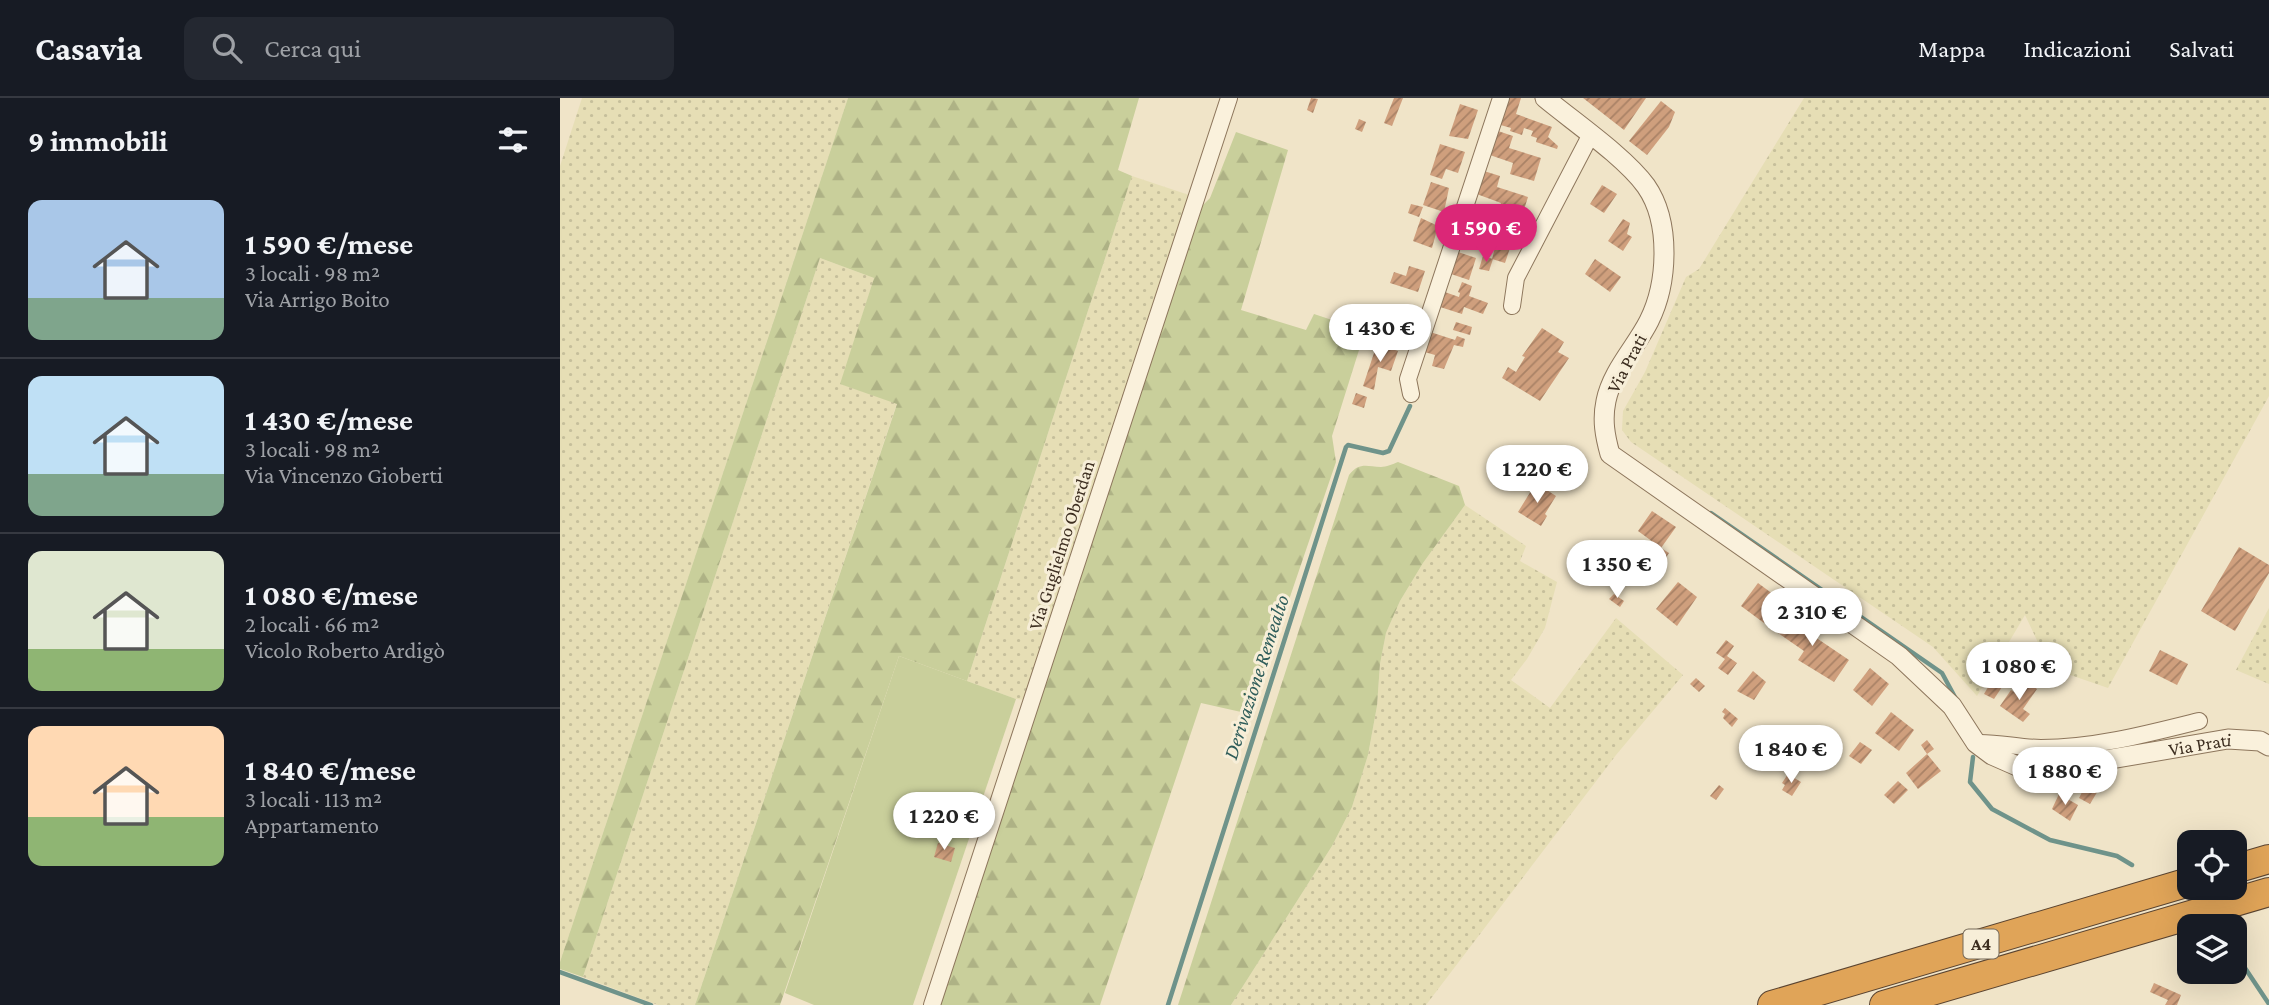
<!DOCTYPE html>
<html lang="it">
<head>
<meta charset="utf-8">
<style>
  body { margin:0; font-family:"Crimson Pro",serif; background:#242831; color:#f1f3f6; height:100vh; display:flex; flex-direction:column; font-size:26px; white-space:nowrap }
  * { box-sizing:border-box; margin:0 }
  p { font-size:23px; color:#9ea1a6 }
  .icon { flex:none; width:38px; height:38px; fill:none; stroke:currentColor; stroke-width:2; stroke-linecap:round; stroke-linejoin:round }
  .map { position:relative; flex:1; overflow:hidden }
  .details { display:flex; flex-direction:column; background:#171b24; width:560px }
  .details>* { flex:none }
  .controls { position:absolute; left:1617px; top:732px; display:grid; gap:14px }
  .controls a { display:grid; place-items:center; width:70px; height:70px; border-radius:14px; background:#171b24; box-shadow:0 7px 28px #0002; font-size:35px }
  .price { position:absolute; translate:-50% -60px; padding:0 16px; border-radius:24px; background:#fff; color:#222; font-size:23px; line-height:46px; filter:drop-shadow(0 2px 4px #0008) }
  .price::after { content:''; position:absolute; left:50%; top:42px; width:21px; height:16px; margin-left:-10px; background:inherit; clip-path:polygon(0 0,100% 0,50% 100%) }
  .price.active { background:#db2777; color:#fff }
  ul { padding:0; list-style:none }
  li { display:flex; align-items:center; gap:21px; height:175px; padding:0 28px }
  li+li { border-top:2px solid #363941 }
  li span { display:grid; place-items:center; flex:none; width:196px; height:140px; border-radius:14px; color:#555 }
  li>.icon { margin-inline-start:auto }
  span .icon { width:84px; height:84px; fill:#fffc; stroke-width:1 }
  li b { font-size:30px }
  h2 { display:flex; justify-content:space-between; align-items:center; height:84px; padding:0 28px; font-size:30px }
  header { display:flex; align-items:center; gap:42px; box-sizing:border-box; height:98px; padding:0 35px; background:#171b24; border-bottom:2px solid #363941 }
  header strong { font-size:33px }
  nav { display:flex; gap:38px; margin-inline-start:auto; font-size:24px }
  .search { width:490px; height:63px; background:#242831; display:flex; align-items:center; gap:18px; box-sizing:border-box; padding:0 24px; border-radius:14px; color:#9ea1a6; font-size:26px }
  main { display:flex; flex:1; min-height:0 }
  .map>svg:first-child { display:block }
</style>
</head>
<body>
<header>
<strong>Casavia</strong>
<div class="search"><svg class="icon" aria-label="search" viewBox="0 0 24 24"><circle cx="10" cy="10" r="6"/><path d="M15 15l6 6"/></svg>Cerca qui</div>
<nav><a>Mappa</a><a>Indicazioni</a><a>Salvati</a></nav>
</header>
<main>
<section class="details">
<h2>9 immobili<svg class="icon" aria-label="filters" viewBox="0 0 24 24"><path d="M4 7h16M4 17h16"/><circle cx="9" cy="7" r="2"/><circle cx="15" cy="17" r="2"/></svg></h2>
<ul>
<li><span style="background:linear-gradient(#a9c7e8 70%,#7fa58c 0)"><svg class="icon" aria-label="home" viewBox="0 0 24 24"><path d="M3 11l9-7 9 7M6 9v11h12V9"/></svg></span><div><b>1 590 €/mese</b><p>3 locali · 98 m²</p><p>Via Arrigo Boito</p></div></li>
<li><span style="background:linear-gradient(#bfe0f5 70%,#7fa58c 0)"><svg class="icon" aria-label="home" viewBox="0 0 24 24"><path d="M3 11l9-7 9 7M6 9v11h12V9"/></svg></span><div><b>1 430 €/mese</b><p>3 locali · 98 m²</p><p>Via Vincenzo Gioberti</p></div></li>
<li><span style="background:linear-gradient(#dfe7d0 70%,#8fb573 0)"><svg class="icon" aria-label="home" viewBox="0 0 24 24"><path d="M3 11l9-7 9 7M6 9v11h12V9"/></svg></span><div><b>1 080 €/mese</b><p>2 locali · 66 m²</p><p>Vicolo Roberto Ardigò</p></div></li>
<li><span style="background:linear-gradient(#ffd9b3 65%,#8fb573 0)"><svg class="icon" aria-label="home" viewBox="0 0 24 24"><path d="M3 11l9-7 9 7M6 9v11h12V9"/></svg></span><div><b>1 840 €/mese</b><p>3 locali · 113 m²</p><p>Appartamento</p></div></li>
</ul>
</section>
<div class="map">
<svg width="1709" height="907" viewBox="0 0 1709 907">
  <defs>
    <pattern id="farmland-dots" width="8" height="8" patternUnits="userSpaceOnUse" patternTransform="scale(1.75)"><rect width="8" height="8" fill="#e6deb5"/><path d="M2 2h.1M6 6h.1" fill="none" stroke="#c6bf9b" stroke-width="1.8" stroke-linecap="round"/></pattern>
    <pattern id="forest-firs" width="22" height="20" patternUnits="userSpaceOnUse" patternTransform="scale(1.75)"><rect width="22" height="20" fill="#c9cf9b"/><path d="M5 1l3.5 6h-7zM16 11l3.5 6h-7z" fill="#aeb285"/></pattern>
    <pattern id="building-hatch" width="6" height="6" patternUnits="userSpaceOnUse" patternTransform="scale(1.75)"><rect width="6" height="6" fill="#cf9f7d"/><path d="M-1 1l2-2M0 6l6-6M5 7l2-2" fill="none" stroke="#a98266"/></pattern>
  </defs>
  <rect width="100%" height="100%" fill="#f0e4c8"/>
  <g fill="url(#farmland-dots)">
    <polygon points="22,0 288,0 0,864 0,68"/>
    <polygon points="1244,0 1709,0 1709,298 1548,590 1490,570 1465,517 1417,598 1373,549 1071,344 1062,332 1063,313 1085,274 1126,179 1139,171"/>
    <polygon points="572,78 632,98 465,602 456,601 407,583"/>
    <polygon points="260,160 314,180 281,286 337,305 135,907 98,907 23,879"/>
    <polygon points="905,407 966,448 960,463 997,484 985,530 967,561 951,582 990,610 1056,520 1123,577 1056,657 866,907 671,907 772,748 792,709 808,657 817,608 820,566 826,535 840,503 863,465"/>
    <polygon points="1709,510 1709,586 1676,572"/>
  </g>
  <g fill="url(#forest-firs)">
    <polygon points="288,0 579,0 558,72 572,78 407,583 339,558 220,907 135,907 337,306 280,286 314,180 260,160 23,879 0,871 0,864"/>
    <polygon points="676,34 728,52 681,212 746,232 754,216 805,233 772,338 776,364 690,616 641,605 540,907 377,907 638,112 650,100"/>
    <path d="M838,364L899,388L905,407L863,465L840,503L826,535L820,566L817,608L808,657L792,709L772,748L671,907H618L789,377C799,364 806,368 821,369C826,369 833,366 838,364Z"/>
  </g>
  <polygon fill="#c9cf9b" points="339,558 456,601 353,907 254,907 225,895"/>
  <g fill="none" stroke-linecap="round" stroke-linejoin="round">
    <g stroke="#6f938a" stroke-width="4.5">
      <polyline points="1151,415 1382,575 1396,601"/>
      <polyline points="1413,659 1410,684 1432,711 1490,742 1557,758 1572,767"/>
      <polyline points="1675,855 1709,906"/>
      <polyline points="0,874 91,907"/>
      <polyline points="608,907 786,349 788,347 823,355 829,353 850,308"/>
    </g>
  </g>
  <g fill="url(#building-hatch)">
    <polygon points="751,0 758,1 753,15 747,12"/>
    <polygon points="834,0 843,0 832,28 824,25"/>
    <polygon points="946,0 961,0 956,16 992,29 988,39 998,48 997,51 976,44 977,40 971,38 973,33 964,30 962,37 950,33 951,30 937,26"/>
    <polygon points="1023,0 1086,0 1064,32"/>
    <polygon points="1101,3 1115,14 1109,29 1087,57 1069,43"/>
    <polygon points="900,6 918,12 908,41 889,38"/>
    <polygon points="799,21 806,24 802,34 795,31"/>
    <polygon points="935,32 953,38 949,50 981,60 974,83 950,76 953,65 927,56"/>
    <polygon points="880,46 905,54 898,75 886,71 882,81 870,77"/>
    <polygon points="924,73 940,78 937,89 968,99 963,115 959,114 954,127 935,120 941,105 914,95"/>
    <polygon points="871,84 889,90 884,114 863,107"/>
    <polygon points="1042,87 1057,96 1044,115 1030,106"/>
    <polygon points="851,106 863,109 859,119 848,115"/>
    <polygon points="908,114 917,117 915,124 923,127 921,132 913,130 908,145 899,142"/>
    <polygon points="861,120 878,128 872,150 853,143"/>
    <polygon points="1063,121 1070,125 1067,136 1072,139 1063,153 1048,143"/>
    <polygon points="934,126 944,130 941,138 929,137"/>
    <polygon points="945,142 952,144 945,165 932,161 936,146 943,148"/>
    <polygon points="898,154 916,160 909,182 888,175 894,169"/>
    <polygon points="923,158 933,161 929,173 919,171"/>
    <polygon points="1035,161 1061,179 1050,194 1025,176"/>
    <polygon points="849,168 865,173 858,194 830,185 834,174 846,178"/>
    <polygon points="902,184 912,188 909,198 928,205 923,216 904,209 902,216 877,208 882,193 899,199 900,195 898,194"/>
    <polygon points="830,207 852,214 846,233 823,225"/>
    <polygon points="896,224 912,229 910,237 893,232"/>
    <polygon points="982,230 1004,244 998,254 1009,260 980,303 942,280 948,269 956,274 965,259 962,258"/>
    <polygon points="867,233 895,242 897,238 905,241 903,249 894,247 884,271 872,268 875,257 861,253"/>
    <polygon points="817,246 838,253 831,273 818,269 814,292 803,288"/>
    <polygon points="796,295 807,299 804,310 792,306"/>
    <polygon points="976,385 996,398 985,416 987,418 981,428 958,414"/>
    <polygon points="1092,413 1116,429 1101,450 1109,455 1097,473 1080,461 1093,444 1078,433"/>
    <polygon points="1679,449 1709,467 1709,475 1675,533 1641,513"/>
    <polygon points="1118,484 1137,499 1117,528 1096,511"/>
    <polygon points="1198,485 1221,502 1204,525 1181,508"/>
    <polygon points="1054,496 1064,503 1060,509 1049,501"/>
    <polygon points="1227,515 1257,535 1255,539 1289,562 1274,584 1238,562 1244,553 1215,533"/>
    <polygon points="1166,542 1174,548 1167,558 1177,565 1168,577 1158,570 1165,561 1156,555"/>
    <polygon points="1600,552 1628,566 1617,587 1589,573"/>
    <polygon points="1310,570 1329,586 1312,608 1293,592"/>
    <polygon points="1193,573 1206,584 1194,602 1177,593"/>
    <polygon points="1437,574 1448,580 1434,601 1424,596"/>
    <polygon points="1136,580 1145,588 1139,594 1130,586"/>
    <polygon points="1466,583 1477,591 1463,611 1470,616 1463,624 1440,608 1451,592 1457,596"/>
    <polygon points="1165,610 1178,621 1172,629 1163,620 1165,616 1162,614"/>
    <polygon points="1331,614 1354,632 1339,653 1315,635"/>
    <polygon points="1367,642 1374,651 1367,656 1381,673 1358,691 1346,675 1367,656 1361,647"/>
    <polygon points="1300,644 1312,652 1301,666 1289,658"/>
    <polygon points="1228,676 1241,684 1232,698 1222,692 1225,687 1222,685"/>
    <polygon points="1338,683 1348,692 1334,706 1324,697"/>
    <polygon points="1527,685 1539,691 1530,706 1519,700"/>
    <polygon points="1159,687 1164,691 1156,702 1150,698"/>
    <polygon points="1499,696 1518,707 1510,723 1492,711"/>
    <polygon points="378,745 395,750 391,764 374,759"/>
    <polygon points="1594,885 1621,897 1617,907 1605,907 1608,902 1590,894"/>
  </g>
  <g fill="none" stroke-linecap="round" stroke-linejoin="round">
    <g stroke="#8d765c" stroke-width="18">
      <g id="minor">
        <polyline points="952,208 956,180 1030,38"/>
        <polyline points="851,296 848,281 941,0"/>
        <path d="M1416,645C1438,644 1459,650 1481,650C1534,650 1587,636 1639,623"/>
        <polyline points="372,907 669,0"/>
      </g>
    </g>
    <g stroke="#8d765c" stroke-width="21">
      <g id="tertiary">
        <path id="s1" d="M985,0C1014,24 1065,59 1086,88C1111,124 1108,185 1089,223C1076,249 1052,273 1046,303C1042,322 1045,338 1050,356L1339,558L1392,608L1416,645L1432,657L1457,668L1492,671L1668,641L1700,643L1709,648"/>
      </g>
    </g>
    <g stroke="#5b4430" stroke-width="30">
      <g id="motorway">
        <polyline points="1675,771 1709,761"/>
        <polyline points="1212,907 1629,784"/>
        <polyline points="1324,907 1709,794"/>
      </g>
    </g>
    <use href="#minor" stroke="#faf1dc" stroke-width="16"/>
    <use href="#tertiary" stroke="#faf1dc" stroke-width="19"/>
    <use href="#motorway" stroke="#e0a458" stroke-width="28"/>
  </g>
  <g text-anchor="middle" stroke-width="6" stroke-linejoin="round" paint-order="stroke">
    <rect fill="#f7eed8" stroke="#756857" stroke-width="2" x="1403.5" y="831.5" width="35" height="29" rx="5"/>
    <g font-size="18" font-weight="bold" fill="#3d2e20">
      <text x="1421" y="852">A4</text>
    </g>
    <g font-size="19" fill="#3d2e20" stroke="#f7eed8">
      <text transform="translate(1066 265) rotate(-62)" y="7">Via Prati</text>
      <text transform="translate(501 447) rotate(-72)" y="7">Via Guglielmo Oberdan</text>
      <text dy="7" stroke="none"><textPath href="#s1" startOffset="1122">Via Prati</textPath></text>
    </g>
    <g font-size="21" font-style="italic" fill="#2f5d5a" stroke="#f7eed8">
      <text transform="translate(696 579) rotate(-72)" y="7">Derivazione Remealto</text>
    </g>
  </g>
</svg>
<div class="controls">
<a><svg class="icon" aria-label="locate" viewBox="0 0 24 24"><circle cx="12" cy="12" r="6"/><path d="M12 2v4M12 18v4M2 12h4M18 12h4"/></svg></a>
<a><svg class="icon" aria-label="layers" viewBox="0 0 24 24"><path d="M12 4l9 5-9 5-9-5zM3 14l9 5 9-5"/></svg></a>
</div>
<b class="price active" style="left:926px;top:166px">1 590 €</b>
<b class="price" style="left:820px;top:266px">1 430 €</b>
<b class="price" style="left:977px;top:407px">1 220 €</b>
<b class="price" style="left:1057px;top:502px">1 350 €</b>
<b class="price" style="left:1252px;top:550px">2 310 €</b>
<b class="price" style="left:1459px;top:604px">1 080 €</b>
<b class="price" style="left:1231px;top:687px">1 840 €</b>
<b class="price" style="left:1505px;top:709px">1 880 €</b>
<b class="price" style="left:384px;top:754px">1 220 €</b>
</div>
</main>
</body>
</html>
